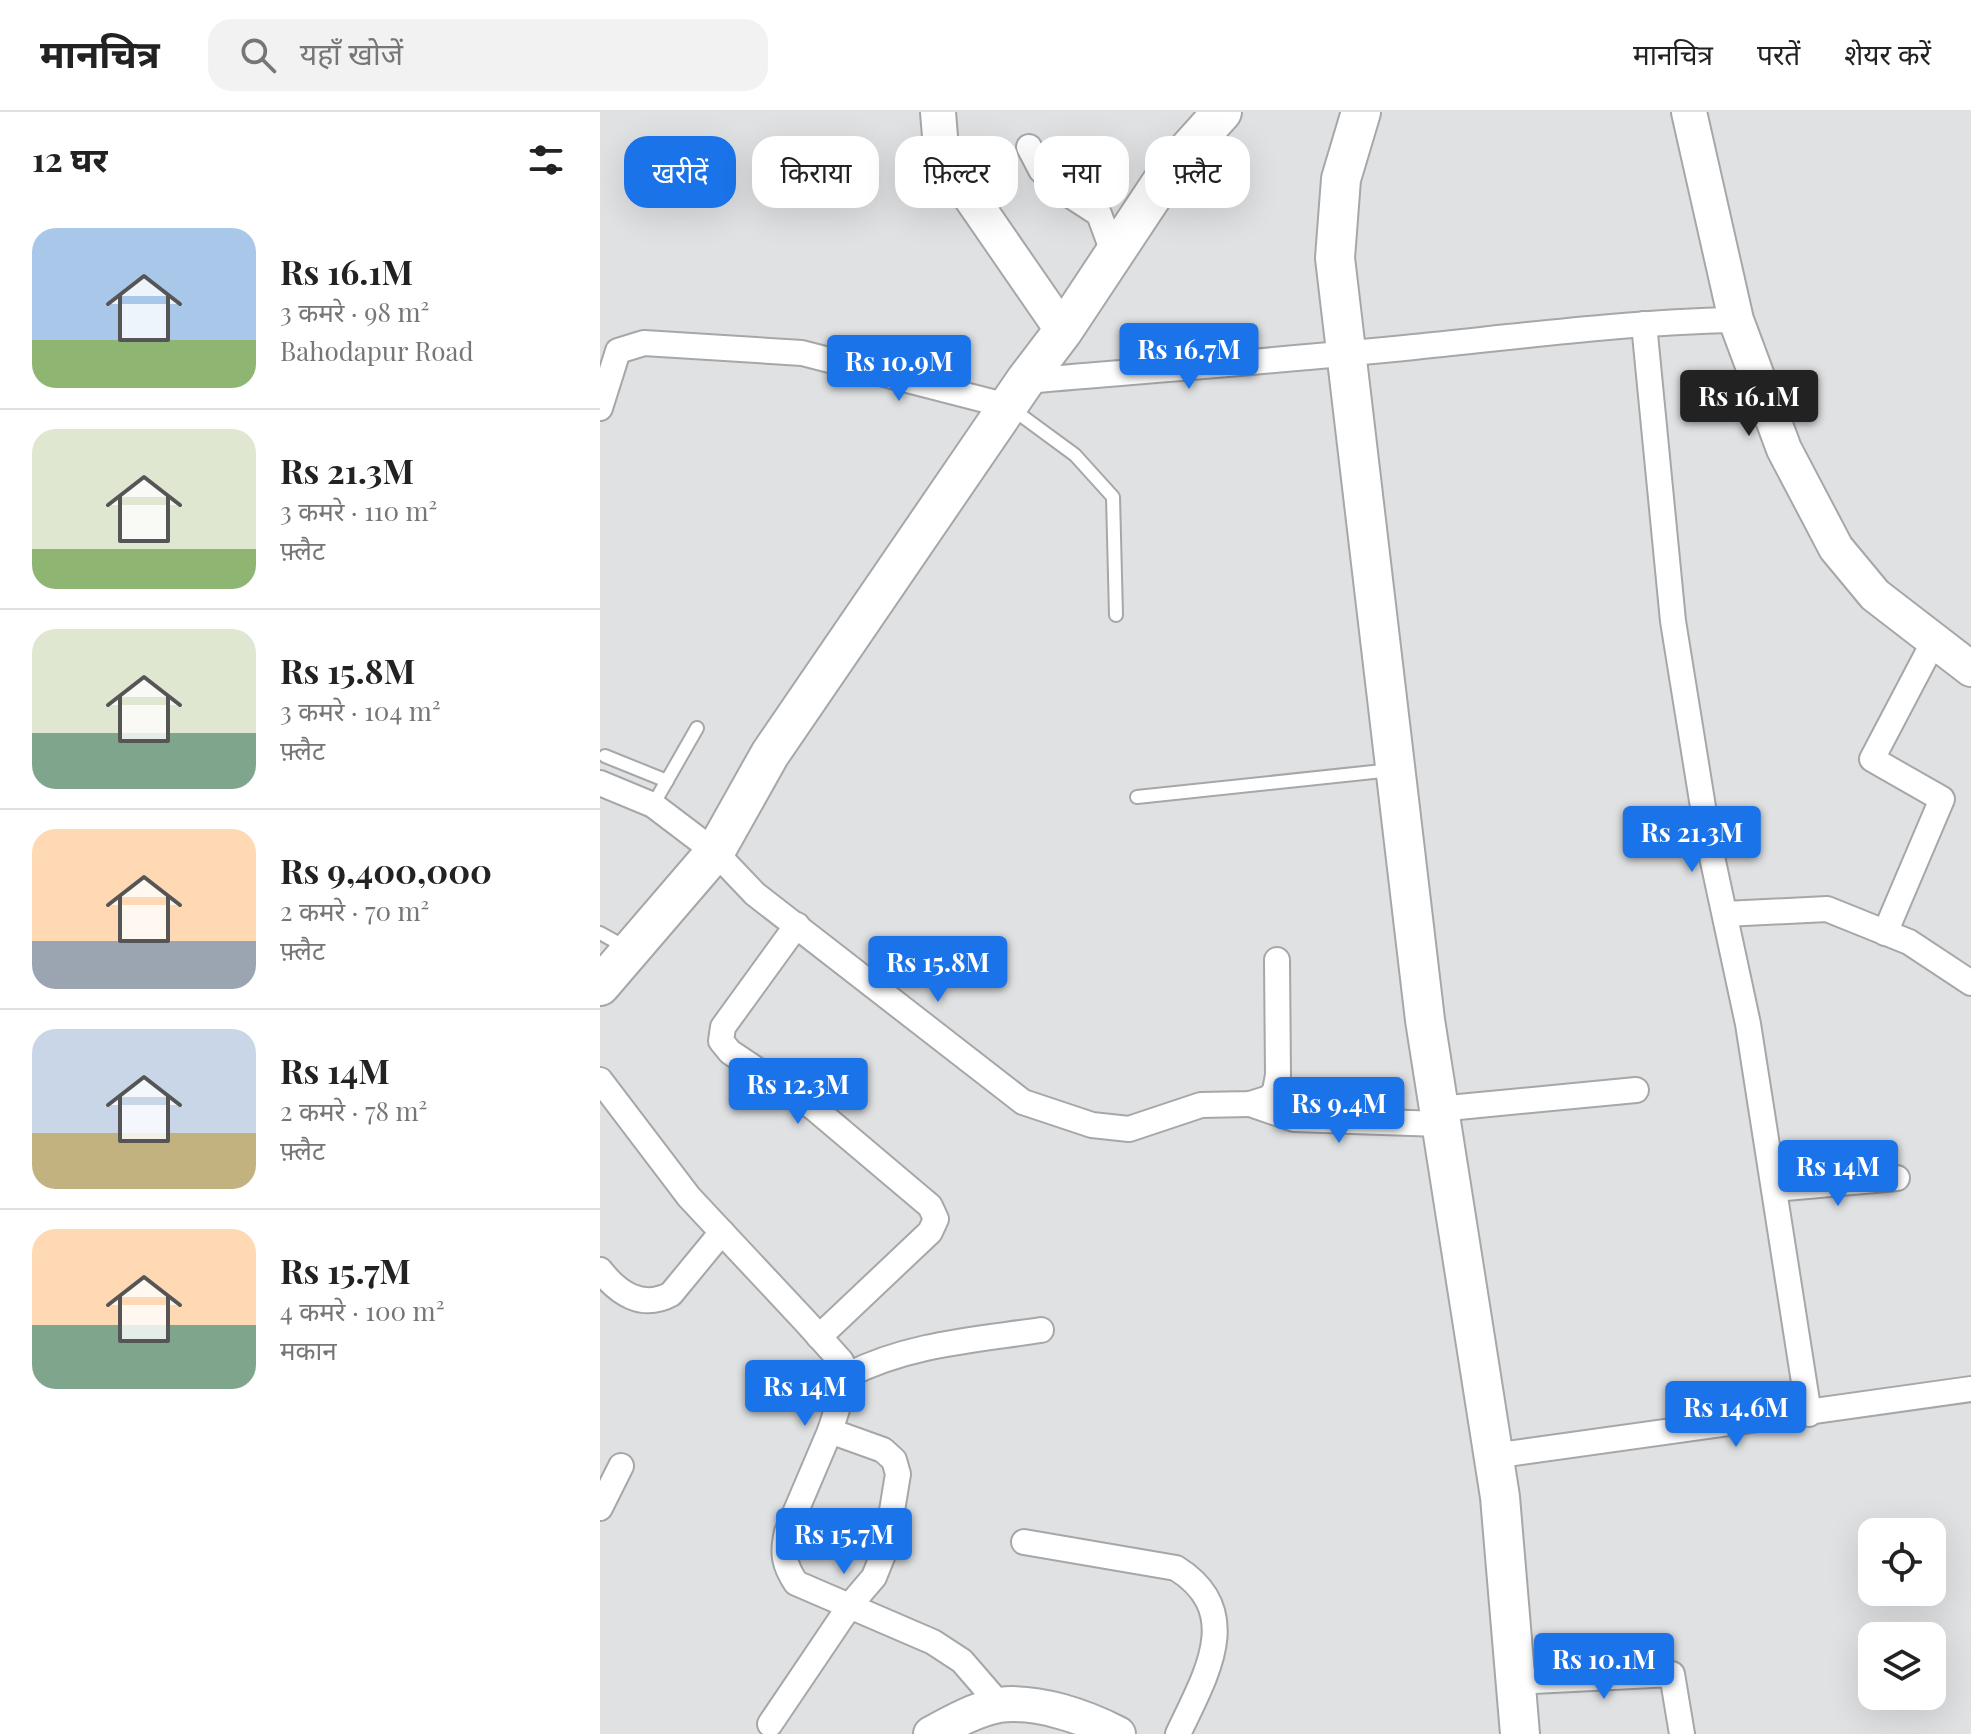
<!DOCTYPE html>
<html lang="hi">
<head>
<meta charset="utf-8">
<style>
  body { margin:0; font-family:"Playfair Display","Noto Sans Devanagari",serif; background:#f2f2f2; color:#222; height:100vh; display:flex; flex-direction:column; font-size:30px; white-space:nowrap }
  * { box-sizing:border-box; margin:0 }
  p { font-size:26px; color:#767676 }
  .icon { flex:none; width:44px; height:44px; fill:none; stroke:currentColor; stroke-width:2; stroke-linecap:round; stroke-linejoin:round }
  .map { position:relative; flex:1; overflow:hidden }
  .drawer { display:flex; flex-direction:column; background:#fff; width:600px }
  .drawer>* { flex:none }
  .banner { position:absolute; left:24px; top:24px; width:760px; height:72px; display:flex; gap:16px }
  .fabs { position:absolute; left:1258px; top:1406px; display:grid; gap:16px }
  .fabs a { display:grid; place-items:center; width:88px; height:88px; border-radius:16px; background:#fff; box-shadow:0 8px 32px #0002; font-size:40px }
  .price { position:absolute; translate:-50% -68px; padding:0 18px; border-radius:8px; background:#1a73e8; color:#fff; font-size:26px; line-height:52px; filter:drop-shadow(0 2px 4px #0008) }
  .price::after { content:''; position:absolute; left:50%; top:48px; width:24px; height:18px; margin-left:-12px; background:inherit; clip-path:polygon(0 0,100% 0,50% 100%) }
  .price.on { background:#222; color:#fff }
  ul { padding:0; list-style:none }
  li { display:flex; align-items:center; gap:24px; height:200px; padding:0 32px }
  li+li { border-top:2px solid #e0e0e0 }
  li span { display:grid; place-items:center; flex:none; width:224px; height:160px; border-radius:24px; color:#555 }
  li>.icon { margin-inline-start:auto }
  span .icon { width:96px; height:96px; fill:#fffc; stroke-width:1 }
  li b { font-size:34px }
  h2 { display:flex; justify-content:space-between; align-items:center; height:96px; padding:0 32px; font-size:34px }
  .tag { padding:0 28px; border-radius:24px; background:#fff; box-shadow:0 8px 32px #0002; font-size:28px; line-height:72px }
  .tag.on { background:#1a73e8; color:#fff }
  header { display:flex; align-items:center; gap:48px; box-sizing:border-box; height:112px; padding:0 40px; background:#fff; border-bottom:2px solid #e0e0e0 }
  header strong { font-size:38px }
  nav { display:flex; gap:44px; margin-inline-start:auto; font-size:28px }
  .search { width:560px; height:72px; background:#f2f2f2; display:flex; align-items:center; gap:20px; box-sizing:border-box; padding:0 28px; border-radius:24px; color:#767676; font-size:30px }
  main { display:flex; flex:1; min-height:0 }
  .map>svg:first-child { display:block }
</style>
</head>
<body>
<header>
<strong>मानचित्र</strong>
<div class="search"><svg class="icon" aria-label="search" viewBox="0 0 24 24"><circle cx="10" cy="10" r="6"/><path d="M15 15l6 6"/></svg>यहाँ खोजें</div>
<nav><a>मानचित्र</a><a>परतें</a><a>शेयर करें</a></nav>
</header>
<main>
<section class="drawer">
<h2>12 घर<svg class="icon" aria-label="filters" viewBox="0 0 24 24"><path d="M4 7h16M4 17h16"/><circle cx="9" cy="7" r="2"/><circle cx="15" cy="17" r="2"/></svg></h2>
<ul>
<li><span style="background:linear-gradient(#a9c7e8 70%,#8fb573 0)"><svg class="icon" aria-label="home" viewBox="0 0 24 24"><path d="M3 11l9-7 9 7M6 9v11h12V9"/></svg></span><div><b>Rs 16.1M</b><p>3 कमरे · 98 m²</p><p>Bahodapur Road</p></div></li>
<li><span style="background:linear-gradient(#dfe7d0 75%,#8fb573 0)"><svg class="icon" aria-label="home" viewBox="0 0 24 24"><path d="M3 11l9-7 9 7M6 9v11h12V9"/></svg></span><div><b>Rs 21.3M</b><p>3 कमरे · 110 m²</p><p>फ़्लैट</p></div></li>
<li><span style="background:linear-gradient(#dfe7d0 65%,#7fa58c 0)"><svg class="icon" aria-label="home" viewBox="0 0 24 24"><path d="M3 11l9-7 9 7M6 9v11h12V9"/></svg></span><div><b>Rs 15.8M</b><p>3 कमरे · 104 m²</p><p>फ़्लैट</p></div></li>
<li><span style="background:linear-gradient(#ffd9b3 70%,#9aa5b1 0)"><svg class="icon" aria-label="home" viewBox="0 0 24 24"><path d="M3 11l9-7 9 7M6 9v11h12V9"/></svg></span><div><b>Rs 9,400,000</b><p>2 कमरे · 70 m²</p><p>फ़्लैट</p></div></li>
<li><span style="background:linear-gradient(#c9d6e8 65%,#c2b280 0)"><svg class="icon" aria-label="home" viewBox="0 0 24 24"><path d="M3 11l9-7 9 7M6 9v11h12V9"/></svg></span><div><b>Rs 14M</b><p>2 कमरे · 78 m²</p><p>फ़्लैट</p></div></li>
<li><span style="background:linear-gradient(#ffd9b3 60%,#7fa58c 0)"><svg class="icon" aria-label="home" viewBox="0 0 24 24"><path d="M3 11l9-7 9 7M6 9v11h12V9"/></svg></span><div><b>Rs 15.7M</b><p>4 कमरे · 100 m²</p><p>मकान</p></div></li>
</ul>
</section>
<div class="map">
<svg width="1371" height="1622" viewBox="0 0 1371 1622">
  <rect width="100%" height="100%" fill="#dfe1e3"/>
  <g fill="none" stroke-linecap="round" stroke-linejoin="round">
    <g stroke="#a5a7a9" stroke-width="16">
      <g id="lane">
        <polyline points="411,296 475,343 513,385 516,503"/>
        <polyline points="5,644 67,669"/>
        <polyline points="537,685 792,658"/>
        <polyline points="53,693 97,616"/>
        <polyline points="0,821 27,836"/>
      </g>
    </g>
    <g stroke="#a5a7a9" stroke-width="28">
      <g id="street">
        <polyline points="429,35 441,58 462,78 499,102 513,140"/>
        <polyline points="1044,212 1073,509 1108,726 1148,912 1209,1302"/>
        <path d="M425,269C555,258 685,248 814,235C922,224 1028,210 1136,208"/>
        <polyline points="0,296 18,239 44,231 202,241 408,294"/>
        <polyline points="0,671 53,693 115,740 155,782 423,990 492,1013 529,1017 601,993 650,992 669,986 675,979 678,963 677,848"/>
        <polyline points="1125,802 1227,797 1309,830 1371,871"/>
        <polyline points="197,813 123,915 121,929 130,940 214,996 330,1094 336,1107 330,1120 219,1225"/>
        <polyline points="1285,821 1342,687 1272,647 1334,529"/>
        <path d="M0,968L89,1085L206,1210L241,1249L248,1263L230,1319L187,1420C182,1441 184,1453 196,1471L333,1530L362,1549L400,1593"/>
        <polyline points="650,992 694,1007 840,1012"/>
        <polyline points="838,997 1036,978"/>
        <polyline points="1175,1077 1297,1066"/>
        <path d="M0,1158C18,1181 42,1198 71,1182L122,1120"/>
        <path d="M248,1263C309,1232 374,1228 441,1218"/>
        <polyline points="893,1344 1371,1277"/>
        <polyline points="0,1396 21,1354"/>
        <path d="M424,1430L576,1456C646,1500 605,1564 578,1622"/>
        <polyline points="916,1570 1072,1562 1082,1622"/>
        <polyline points="170,1612 251,1492 274,1465 286,1435 298,1362 294,1348 283,1338 230,1319"/>
      </g>
    </g>
    <g stroke="#a5a7a9" stroke-width="38">
      <g id="secondary">
        <polyline points="338,0 341,37 352,58 463,219"/>
        <polyline points="1089,0 1136,208 1184,337 1236,436 1275,483 1371,557"/>
        <path d="M331,1622C351,1611 376,1597 399,1593C437,1588 485,1605 518,1622"/>
      </g>
    </g>
    <g stroke="#a5a7a9" stroke-width="42">
      <g id="primary">
        <polyline points="761,0 741,67 735,146 825,908 900,1385 920,1622"/>
        <polyline points="0,874 115,740 170,642 425,269 463,219 569,59 622,0"/>
      </g>
    </g>
    <use href="#lane" stroke="#fff" stroke-width="12"/>
    <use href="#street" stroke="#fff" stroke-width="24"/>
    <use href="#secondary" stroke="#fff" stroke-width="34"/>
    <use href="#primary" stroke="#fff" stroke-width="38"/>
  </g>
</svg>
<div class="fabs">
<a><svg class="icon" aria-label="locate" viewBox="0 0 24 24"><circle cx="12" cy="12" r="6"/><path d="M12 2v4M12 18v4M2 12h4M18 12h4"/></svg></a>
<a><svg class="icon" aria-label="layers" viewBox="0 0 24 24"><path d="M12 4l9 5-9 5-9-5zM3 14l9 5 9-5"/></svg></a>
</div>
<b class="price" style="left:589px;top:279px">Rs 16.7M</b>
<b class="price" style="left:299px;top:291px">Rs 10.9M</b>
<b class="price on" style="left:1149px;top:326px">Rs 16.1M</b>
<b class="price" style="left:1092px;top:762px">Rs 21.3M</b>
<b class="price" style="left:338px;top:892px">Rs 15.8M</b>
<b class="price" style="left:198px;top:1014px">Rs 12.3M</b>
<b class="price" style="left:739px;top:1033px">Rs 9.4M</b>
<b class="price" style="left:1238px;top:1096px">Rs 14M</b>
<b class="price" style="left:205px;top:1316px">Rs 14M</b>
<b class="price" style="left:1136px;top:1337px">Rs 14.6M</b>
<b class="price" style="left:244px;top:1464px">Rs 15.7M</b>
<b class="price" style="left:1004px;top:1589px">Rs 10.1M</b>
<div class="banner">
<a class="tag on">खरीदें</a>
<a class="tag">किराया</a>
<a class="tag">फ़िल्टर</a>
<a class="tag">नया</a>
<a class="tag">फ़्लैट</a>
</div>
</div>
</main>
</body>
</html>
